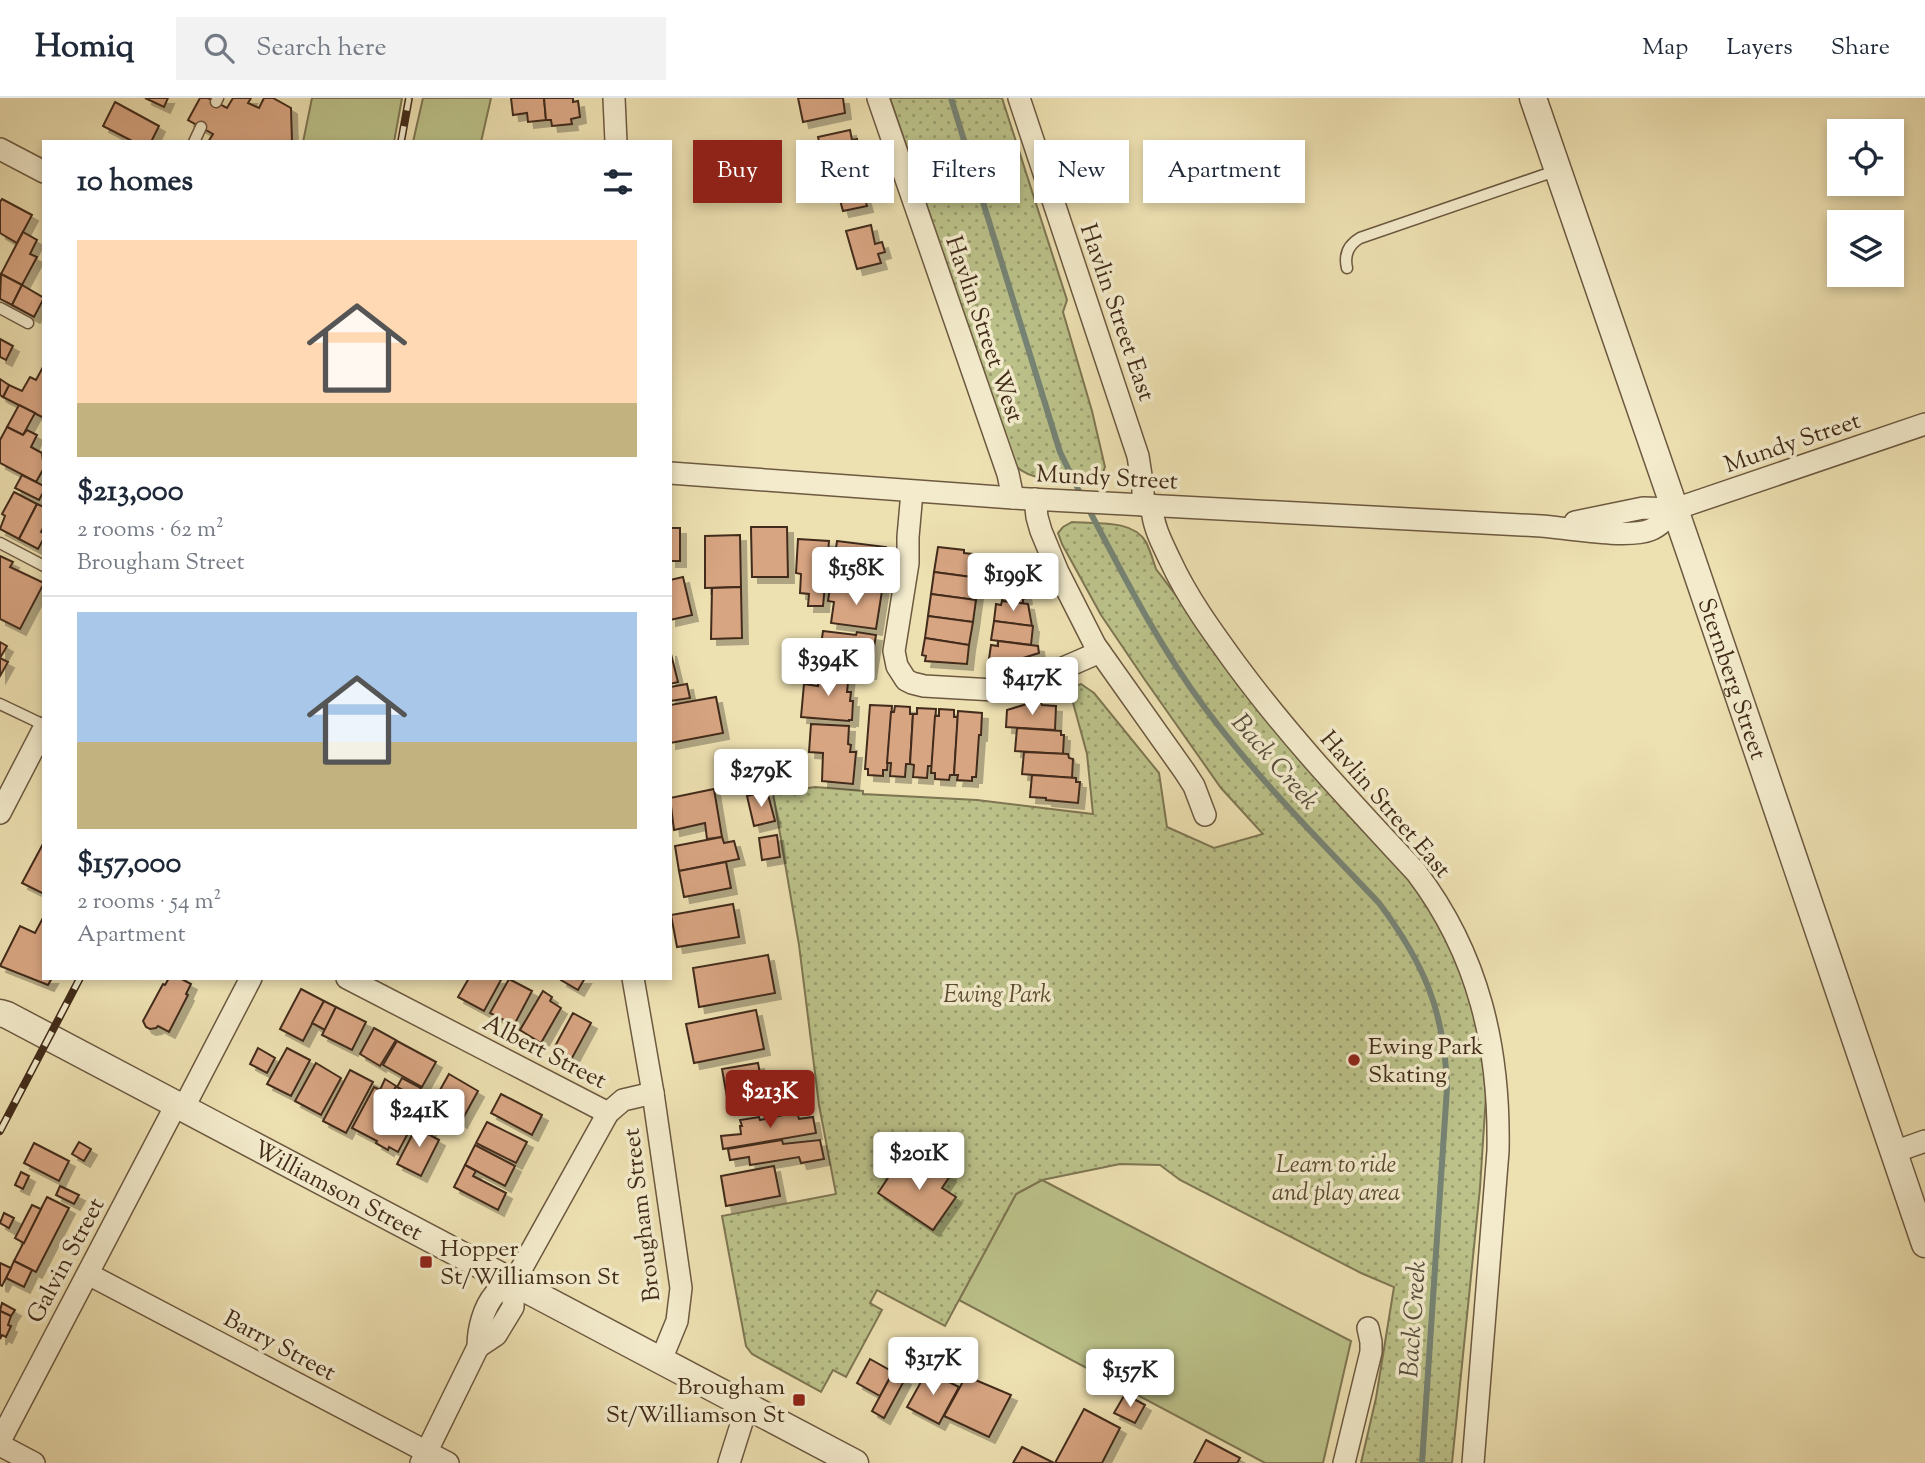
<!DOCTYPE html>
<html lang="en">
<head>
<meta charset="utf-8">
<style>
  body { margin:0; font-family:"Sorts Mill Goudy",serif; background:#f2f2f3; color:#1f2937; height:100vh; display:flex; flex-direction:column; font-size:26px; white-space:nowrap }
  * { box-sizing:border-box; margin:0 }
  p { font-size:23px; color:#747a83 }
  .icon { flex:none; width:38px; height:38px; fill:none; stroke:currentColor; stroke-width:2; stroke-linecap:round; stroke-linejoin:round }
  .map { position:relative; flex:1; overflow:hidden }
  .details { position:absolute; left:42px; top:42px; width:630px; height:840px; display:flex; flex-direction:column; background:#fff; border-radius:0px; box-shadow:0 4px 10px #0003 }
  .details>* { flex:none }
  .guide { position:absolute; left:693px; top:42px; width:665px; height:63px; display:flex; gap:14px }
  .fabs { position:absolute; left:1827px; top:21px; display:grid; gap:14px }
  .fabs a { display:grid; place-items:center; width:77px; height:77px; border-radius:0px; background:#fff; box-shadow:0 4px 10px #0003; font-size:35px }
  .price { position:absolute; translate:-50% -60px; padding:0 16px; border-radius:7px; background:#fff; color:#222; font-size:23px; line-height:46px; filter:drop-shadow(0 2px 4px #0008) }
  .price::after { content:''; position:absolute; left:50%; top:42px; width:21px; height:16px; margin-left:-10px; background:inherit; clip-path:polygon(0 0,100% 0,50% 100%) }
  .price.active { background:#8f2418; color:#fff }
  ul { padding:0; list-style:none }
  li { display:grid; align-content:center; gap:14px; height:371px; padding:0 35px }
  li+li { border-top:2px solid #e0e1e3 }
  li span { display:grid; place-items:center; height:217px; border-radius:0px; color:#555 }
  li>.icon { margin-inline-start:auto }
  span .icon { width:126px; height:126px; fill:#fffc; stroke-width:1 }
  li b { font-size:30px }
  h2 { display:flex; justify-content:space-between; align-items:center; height:84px; padding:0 35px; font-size:30px }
  .chip { padding:0 24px; border-radius:0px; background:#fff; box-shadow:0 4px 10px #0003; font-size:24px; line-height:63px }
  .chip.active { background:#8f2418; color:#fff }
  header { display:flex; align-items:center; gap:42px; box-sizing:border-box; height:98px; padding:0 35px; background:#fff; border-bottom:2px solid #e0e1e3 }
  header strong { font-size:33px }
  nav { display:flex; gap:38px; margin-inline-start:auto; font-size:24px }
  .search { width:490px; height:63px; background:#f2f2f3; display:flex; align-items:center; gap:18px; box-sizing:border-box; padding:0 24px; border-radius:0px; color:#747a83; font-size:26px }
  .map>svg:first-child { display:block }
</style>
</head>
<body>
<header>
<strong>Homiq</strong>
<div class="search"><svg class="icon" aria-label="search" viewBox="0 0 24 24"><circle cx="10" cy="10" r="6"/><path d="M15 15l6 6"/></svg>Search here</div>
<nav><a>Map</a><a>Layers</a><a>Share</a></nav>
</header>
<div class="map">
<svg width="1925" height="1365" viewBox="0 0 1925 1365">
  <defs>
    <pattern id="park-dots" width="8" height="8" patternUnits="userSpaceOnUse" patternTransform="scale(1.75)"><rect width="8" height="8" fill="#bbc189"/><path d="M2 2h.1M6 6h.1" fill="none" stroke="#9a9d6f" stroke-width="1.8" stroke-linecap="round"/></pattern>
    <filter id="shadow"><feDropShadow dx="6" dy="6" stdDeviation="0" flood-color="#0004"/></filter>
  </defs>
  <rect width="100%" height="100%" fill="#ede0b1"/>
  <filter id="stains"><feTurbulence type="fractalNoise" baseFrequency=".00286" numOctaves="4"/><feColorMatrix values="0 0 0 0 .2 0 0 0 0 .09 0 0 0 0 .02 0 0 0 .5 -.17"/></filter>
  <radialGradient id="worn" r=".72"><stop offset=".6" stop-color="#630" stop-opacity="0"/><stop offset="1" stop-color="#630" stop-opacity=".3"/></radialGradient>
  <g fill="#bbc189" stroke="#7e7652" stroke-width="2">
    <polygon points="312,0 402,0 394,44 303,44"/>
    <polygon points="423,0 491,0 481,44 413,44"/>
    <polygon points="1042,1082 1351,1243 1323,1365 1265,1365 959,1202 1016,1096"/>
  </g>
  <g fill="url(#park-dots)" stroke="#7e7652" stroke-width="2">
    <path d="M890,0H1002L1067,202L1063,214L1092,313L1105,369L1099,385C1077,383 1031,385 1016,368Z"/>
    <path d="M1072,424C1095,426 1133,421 1146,444C1150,452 1153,462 1156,471L1280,634L1429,799L1478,904L1486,997L1480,1090L1452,1365H1361L1376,1300L1394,1189L1361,1175L1180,1082L1160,1067L1120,1066L1042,1082L1016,1096L945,1228L877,1192L870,1205L882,1212L846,1279L833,1272L821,1294L752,1256L746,1248L722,1118L836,1096L819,1007L799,847L773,695L815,689L863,693V696L977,702L1093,716L1087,656L1069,590L1081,586L1094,595L1159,675L1167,729L1214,750L1263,736L1221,690L1145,582L1101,517L1062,446L1058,435L1063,429Z"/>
  </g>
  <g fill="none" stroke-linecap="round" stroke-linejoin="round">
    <g stroke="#768374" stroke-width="6">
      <polyline points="951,0 1060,354 1082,399"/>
      <path d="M1087,408C1123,477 1159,548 1205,610C1257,680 1319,742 1379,805C1424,865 1445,914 1447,990L1422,1365"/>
    </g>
  </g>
  <g fill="#d8a582" stroke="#422c1a" stroke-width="2" filter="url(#shadow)">
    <polygon points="145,0 168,0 164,9"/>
    <polygon points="200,0 208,0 227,10 233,0 251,0 248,5 259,10 264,0 273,0 291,10 292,44 208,44 213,36 188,22"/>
    <polygon points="511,0 544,0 546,22 528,24 527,15 513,17"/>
    <polygon points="544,0 573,0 573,4 578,3 580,19 571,21 572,26 552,28 551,22 546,22"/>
    <polygon points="798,0 843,0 845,15 803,24"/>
    <polygon points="115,4 159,28 151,44 134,44 103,28"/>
    <polygon points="850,32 852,42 857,41 861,61 824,68 818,39"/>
    <polygon points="864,75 870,95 864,97 867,108 843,113 835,84"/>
    <polygon points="2,101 32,117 17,145 0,135 0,104"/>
    <polygon points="871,127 875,146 882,144 885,154 878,156 881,165 857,171 846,133"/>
    <polygon points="23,134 37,142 30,156 37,159 22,187 1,176"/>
    <polygon points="1,176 22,187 12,207 0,201"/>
    <polygon points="22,187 44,200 34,219 12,207"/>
    <polygon points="0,241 13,248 6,262 0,259"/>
    <polygon points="43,269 44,269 44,320 3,299 9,287 22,293 30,279 36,282"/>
    <polygon points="0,281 9,287 3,299 0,297"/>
    <polygon points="19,307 35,315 23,337 7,329"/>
    <polygon points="7,329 23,337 27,332 37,337 31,349 42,355 44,370 36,384 0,365 0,342"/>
    <polygon points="22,377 44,388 44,393 39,402 15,390"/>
    <polygon points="14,394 37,406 19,441 0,431 5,418 2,416"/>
    <polygon points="37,406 44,409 44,428 41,434 44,435 44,440 38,451 19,441"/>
    <polygon points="751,429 787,429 788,479 752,479"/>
    <rect x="670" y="430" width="10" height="33"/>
    <polygon points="740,437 741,489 705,490 705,438"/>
    <polygon points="798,441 829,443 823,508 808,508 809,496 800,495 801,476 796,475"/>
    <polygon points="837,443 886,449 882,493 856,489 857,484 832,480"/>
    <polygon points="938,449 964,452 964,455 982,457 979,480 934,474"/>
    <polygon points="0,458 13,464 10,469 44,485 20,531 0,521"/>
    <polygon points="1002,470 1021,472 1026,500 1023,501 1023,506 1002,503 1003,498 998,498"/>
    <polygon points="934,474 979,480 976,502 931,496"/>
    <polygon points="683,479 692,517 670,522 670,482"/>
    <polygon points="741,489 742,540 711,541 712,490"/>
    <polygon points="830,489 862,494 862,490 882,493 876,531 831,525 834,504 828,503"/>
    <polygon points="931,496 976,502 973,524 928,518"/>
    <polygon points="1002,503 1028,506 1032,528 994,523 996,506 1001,507"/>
    <polygon points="928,518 973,524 969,547 925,540"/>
    <polygon points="994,523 1033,528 1031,547 991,542"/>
    <polygon points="823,533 856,537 857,534 876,537 870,575 825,569 828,547 821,547"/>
    <polygon points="925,540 969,547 967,566 925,563 926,558 922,557"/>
    <polygon points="998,543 1038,548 1039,555 994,569 988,568 991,547 998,548"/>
    <polygon points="0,544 7,548 0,560 8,564 0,578"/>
    <polygon points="790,544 817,545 815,564 788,561"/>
    <polygon points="670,552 678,584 670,586"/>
    <polygon points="819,574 849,576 847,594 851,594 850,603 853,603 852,622 849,622 849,623 801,619 804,586 818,588"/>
    <polygon points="687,586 690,600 670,603 670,589"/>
    <polygon points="716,599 723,635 670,645 670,607"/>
    <polygon points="1040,602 1042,607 1056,608 1055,632 1006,629 1007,612"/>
    <polygon points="870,607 892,608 887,672 883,672 883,678 868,677 868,671 865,671"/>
    <polygon points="895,608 910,609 910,616 913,616 910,666 906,666 905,679 890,678 891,665 887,665 891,614 894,614"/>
    <polygon points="917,610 936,611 932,668 928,668 927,680 913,679 914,667 910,666 913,616 917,616"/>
    <polygon points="939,611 954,612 954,619 958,619 954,677 950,677 949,682 935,681 935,675 931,675 935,618 939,618"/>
    <polygon points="958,613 982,615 981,637 979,637 976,679 972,679 972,683 957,682 958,677 954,677"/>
    <polygon points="811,626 849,628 848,646 851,647 850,654 856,654 853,686 822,683 823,655 809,654"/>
    <polygon points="1017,630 1061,633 1061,637 1064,637 1063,656 1015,653"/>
    <polygon points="1024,654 1068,656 1069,660 1073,661 1072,680 1022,676"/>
    <polygon points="1032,677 1076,680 1076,684 1080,684 1078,705 1046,702 1046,700 1030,699"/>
    <polygon points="714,691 722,739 707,741 705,725 674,732 670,700"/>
    <polygon points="767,693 775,723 754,728 747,698"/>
    <polygon points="777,737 780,759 762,762 759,740"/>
    <polygon points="722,739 724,745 734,743 739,761 679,773 675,748"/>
    <polygon points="44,744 44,796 22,785"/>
    <polygon points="726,764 731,790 684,799 679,773"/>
    <polygon points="733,806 739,839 677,849 671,817"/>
    <polygon points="44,818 44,880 52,880 48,887 0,868 20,828 35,835"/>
    <polygon points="768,857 775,895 699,909 693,870"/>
    <polygon points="169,880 180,880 191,886 186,896 188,897 169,934 158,928 156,930 150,931 146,929 143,923 163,886 165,887"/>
    <polygon points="469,880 502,880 484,913 458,899"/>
    <polygon points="562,880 585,880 578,892 561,882"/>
    <polygon points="509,881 532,893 514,927 490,915"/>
    <polygon points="301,891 324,903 303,943 280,931"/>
    <polygon points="543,893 552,899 550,903 561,910 541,945 520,932"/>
    <polygon points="324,903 336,909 325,932 312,925"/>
    <polygon points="336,909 366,924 352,952 322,937"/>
    <polygon points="756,912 764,951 694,965 686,926"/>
    <polygon points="573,915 591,925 572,960 554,950"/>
    <polygon points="374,930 396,942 380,968 360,956"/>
    <polygon points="397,943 436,964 422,989 383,967"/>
    <polygon points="258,950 275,960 267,975 250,966"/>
    <polygon points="287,950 310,962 291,998 267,986"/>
    <polygon points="316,965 341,980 321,1017 295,1003"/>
    <polygon points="758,965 765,1003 729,1010 722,971"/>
    <polygon points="350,972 373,984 346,1035 323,1023"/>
    <polygon points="449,976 478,993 461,1024 431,1008"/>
    <polygon points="402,980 421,990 416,999 397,989"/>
    <polygon points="385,981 396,988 391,998 409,1007 411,1003 422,1009 398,1054 389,1049 388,1052 376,1045 377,1043 352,1030 374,989 380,992"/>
    <polygon points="501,996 542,1017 532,1037 491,1015"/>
    <polygon points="797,1014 799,1021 813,1019 816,1035 723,1051 721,1038 741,1036 740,1028 742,1028 740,1022 759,1019 760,1022"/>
    <polygon points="421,1020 433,1026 428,1036 439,1042 421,1078 397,1066"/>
    <polygon points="487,1024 527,1044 516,1065 476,1045"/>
    <polygon points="782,1042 783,1046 820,1042 824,1061 801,1065 799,1059 750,1067 749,1059 730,1062 728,1051"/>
    <polygon points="79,1044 91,1051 84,1063 72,1056"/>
    <polygon points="34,1045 69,1063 59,1083 24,1065"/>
    <polygon points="475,1047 515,1068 505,1088 465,1067"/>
    <polygon points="900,1062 920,1075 928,1063 950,1078 942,1090 956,1099 933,1132 878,1095"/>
    <polygon points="465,1067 476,1073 473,1078 506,1095 498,1112 454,1089"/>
    <polygon points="774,1068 780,1098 726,1108 721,1078"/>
    <polygon points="21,1074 29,1078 23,1091 15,1087"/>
    <polygon points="60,1088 79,1097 74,1106 56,1097"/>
    <polygon points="47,1099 69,1110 36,1174 14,1163"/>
    <polygon points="32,1107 41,1111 24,1145 15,1140"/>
    <polygon points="4,1115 14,1120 9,1130 0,1125"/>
    <polygon points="14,1163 32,1172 24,1189 6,1180"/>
    <polygon points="0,1165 11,1170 2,1188 0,1187"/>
    <polygon points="2,1205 15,1212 11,1218 0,1213"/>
    <polygon points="0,1213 11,1218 8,1227 11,1228 6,1239 2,1237 0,1241"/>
    <polygon points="870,1261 893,1274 880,1298 857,1285"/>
    <polygon points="927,1273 959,1289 939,1326 907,1309"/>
    <polygon points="893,1274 905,1281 884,1320 872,1313"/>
    <polygon points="966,1278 1011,1297 989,1339 944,1318"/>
    <polygon points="1125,1296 1145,1307 1135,1325 1114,1315"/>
    <polygon points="1084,1311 1120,1330 1102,1365 1055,1365"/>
    <polygon points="1206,1342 1240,1360 1237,1365 1194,1365"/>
    <polygon points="1022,1349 1054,1365 1013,1365"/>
  </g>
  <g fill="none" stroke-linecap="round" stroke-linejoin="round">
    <g stroke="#6d5940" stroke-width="13">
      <g id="service">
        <polyline points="216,4 218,0"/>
        <polyline points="194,44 201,29"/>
        <path d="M1347,170C1344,157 1348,147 1360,140L1558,72"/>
        <polyline points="0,210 28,225"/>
        <polyline points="0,445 44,468"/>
        <polyline points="0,606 44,627"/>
      </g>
    </g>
    <g stroke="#6d5940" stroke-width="24">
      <g id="minor">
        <polyline points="614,0 616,44"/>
        <polyline points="878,0 1008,376 1013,400"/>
        <polyline points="1019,0 1138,358 1143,390 1143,407"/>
        <polyline points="0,51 44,74"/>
        <path d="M670,375L1013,400L1541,428C1566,430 1628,441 1650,432C1660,428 1668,419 1675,411"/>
        <polyline points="912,394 908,439 908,465 894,553 897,568 906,582 912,585 924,588 994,592 1054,574 1100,554"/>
        <polyline points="1035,401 1037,419 1041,433 1058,474 1095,547 1185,674 1194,688 1205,717"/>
        <path d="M1152,407C1152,427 1162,445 1170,462C1187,499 1211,532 1235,565C1290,640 1353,706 1416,774C1479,857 1500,950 1498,1053L1473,1365"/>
        <polyline points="1575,424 1643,410 1675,411 1925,326"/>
        <polyline points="0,715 44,630"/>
        <polyline points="347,880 608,1015"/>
        <polyline points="633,880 653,995 681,1190 677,1223 661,1262"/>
        <polyline points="184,1009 251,880"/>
        <polyline points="1894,1054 1925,1043"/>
        <polyline points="88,1176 448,1365"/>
        <polyline points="478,1249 496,1237 513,1209 514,1184 608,1015 623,1002 653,995"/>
        <polyline points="0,1343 177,1005"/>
        <polyline points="0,1347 34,1365"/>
        <path d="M421,1365L478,1249C478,1232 483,1210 495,1196C500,1191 508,1188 514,1184"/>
        <polyline points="729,1365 747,1308"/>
        <polyline points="1344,1365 1371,1254 1371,1244 1368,1230"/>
      </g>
    </g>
    <g stroke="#6d5940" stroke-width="29">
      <g id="tertiary">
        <path id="s1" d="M1533,0L1690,455L1925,1146"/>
        <path id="s2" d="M0,915L7,917L855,1365"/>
      </g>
    </g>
    <use href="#service" stroke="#f3ebcc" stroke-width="10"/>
    <use href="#minor" stroke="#f3ebcc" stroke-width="21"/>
    <use href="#tertiary" stroke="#f3ebcc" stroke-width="26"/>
    <g stroke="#422c1a" stroke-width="8">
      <g id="rail">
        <polyline points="401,44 409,0"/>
        <polyline points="0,1033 80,880"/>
      </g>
    </g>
    <use href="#rail" stroke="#f3ebcc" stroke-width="5" stroke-dasharray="16" stroke-linecap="butt"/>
  </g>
  <g fill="#8f2418" stroke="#f3ebcc" stroke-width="2.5">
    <circle cx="1354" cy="962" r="7"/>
    <rect x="419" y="1157" width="14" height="14" rx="3.5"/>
    <rect x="792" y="1295" width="14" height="14" rx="3.5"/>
  </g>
  <g text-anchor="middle" stroke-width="7" stroke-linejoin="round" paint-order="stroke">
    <g font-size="24" fill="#422c1a" stroke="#f3ebcc">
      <text transform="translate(1118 214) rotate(71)" y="8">Havlin Street East</text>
      <text transform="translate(985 231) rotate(71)" y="8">Havlin Street West</text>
      <text transform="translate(1792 344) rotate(-19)" y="8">Mundy Street</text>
      <text transform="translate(1107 379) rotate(3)" y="8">Mundy Street</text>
      <text dy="8" stroke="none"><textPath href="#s1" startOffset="614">Sternberg Street</textPath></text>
      <text transform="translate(1386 706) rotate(49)" y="8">Havlin Street East</text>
      <text transform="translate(545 953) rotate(27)" y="8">Albert Street</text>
      <text dy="8" stroke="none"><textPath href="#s2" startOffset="382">Williamson Street</textPath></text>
      <text transform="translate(641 1117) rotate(-97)" y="8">Brougham Street</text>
      <text transform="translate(65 1162) rotate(-62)" y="8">Galvin Street</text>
      <text transform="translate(280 1247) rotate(28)" y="8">Barry Street</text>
    </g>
    <g font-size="24" font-style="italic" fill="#5a4a30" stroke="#f3ebcc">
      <text x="997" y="904">Ewing Park</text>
      <text x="1336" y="1074">Learn to ride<tspan x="1336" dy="28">and play area</tspan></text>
    </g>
    <g font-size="24" fill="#422c1a" stroke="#f3ebcc" text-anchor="start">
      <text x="1368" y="956">Ewing Park<tspan x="1368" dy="28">Skating</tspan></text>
      <text x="440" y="1158">Hopper<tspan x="440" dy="28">St/Williamson St</tspan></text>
      <text x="785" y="1296" text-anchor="end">Brougham<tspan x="785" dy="28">St/Williamson St</tspan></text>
    </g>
    <g font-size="26" font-style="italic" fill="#585040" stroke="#f3ebcc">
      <text transform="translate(1276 663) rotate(49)" y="9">Back Creek</text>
      <text transform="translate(1412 1221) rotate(-86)" y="9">Back Creek</text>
    </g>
  </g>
  <rect width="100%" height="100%" filter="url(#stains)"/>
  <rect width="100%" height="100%" fill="url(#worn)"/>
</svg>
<div class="fabs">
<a><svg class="icon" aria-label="locate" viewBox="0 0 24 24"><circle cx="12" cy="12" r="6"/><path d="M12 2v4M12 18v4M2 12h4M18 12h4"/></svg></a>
<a><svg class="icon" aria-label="layers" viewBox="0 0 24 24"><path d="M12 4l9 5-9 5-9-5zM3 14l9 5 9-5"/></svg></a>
</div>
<b class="price" style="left:856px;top:509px">$158K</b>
<b class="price" style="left:1013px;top:515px">$199K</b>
<b class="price" style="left:828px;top:600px">$394K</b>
<b class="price" style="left:1032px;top:619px">$417K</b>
<b class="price" style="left:761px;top:711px">$279K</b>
<b class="price active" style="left:770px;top:1032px">$213K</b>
<b class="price" style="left:419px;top:1051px">$241K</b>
<b class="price" style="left:919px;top:1094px">$201K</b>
<b class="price" style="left:933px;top:1299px">$317K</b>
<b class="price" style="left:1130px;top:1311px">$157K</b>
<div class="guide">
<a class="chip active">Buy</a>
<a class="chip">Rent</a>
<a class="chip">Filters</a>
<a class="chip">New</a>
<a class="chip">Apartment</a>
</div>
<section class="details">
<h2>10 homes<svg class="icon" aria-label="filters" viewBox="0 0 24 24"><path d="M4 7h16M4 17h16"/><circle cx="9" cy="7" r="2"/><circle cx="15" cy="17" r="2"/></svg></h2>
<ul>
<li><span style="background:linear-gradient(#ffd9b3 75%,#c2b280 0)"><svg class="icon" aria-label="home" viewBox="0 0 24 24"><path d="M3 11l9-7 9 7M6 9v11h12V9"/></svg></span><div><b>$213,000</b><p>2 rooms · 62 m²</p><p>Brougham Street</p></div></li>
<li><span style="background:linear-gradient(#a9c7e8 60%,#c2b280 0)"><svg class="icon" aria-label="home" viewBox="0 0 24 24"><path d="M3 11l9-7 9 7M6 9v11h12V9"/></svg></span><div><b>$157,000</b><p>2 rooms · 54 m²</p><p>Apartment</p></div></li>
</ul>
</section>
</div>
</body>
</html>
